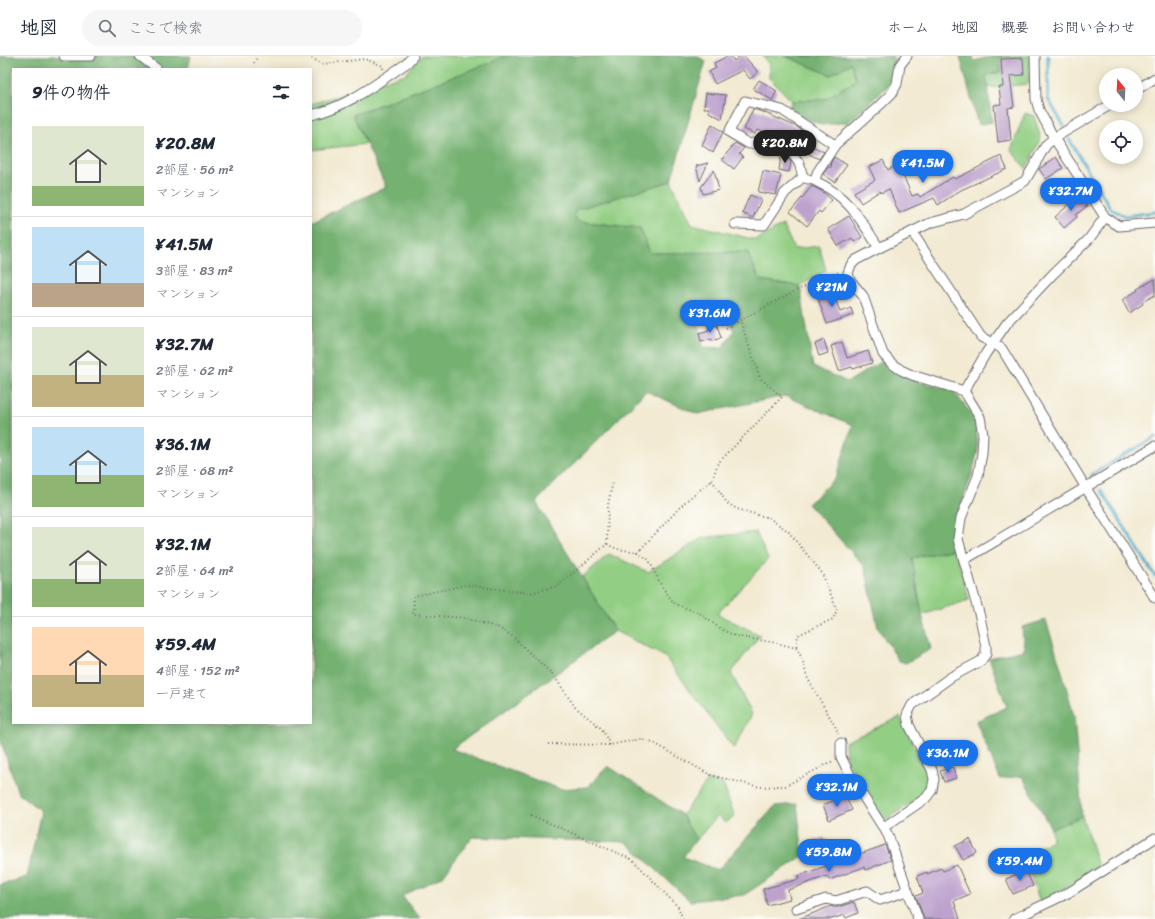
<!DOCTYPE html>
<html lang="ja">
<head>
<meta charset="utf-8">
<style>
  body { margin:0; font-family:Sriracha,"Klee One",sans-serif; background:#f6f6f7; color:#1f2937; height:100vh; display:flex; flex-direction:column; font-size:15px; white-space:nowrap }
  * { box-sizing:border-box; margin:0 }
  p { font-size:13px; color:#747a83 }
  .icon { flex:none; width:22px; height:22px; fill:none; stroke:currentColor; stroke-width:2; stroke-linecap:round; stroke-linejoin:round }
  .map { position:relative; flex:1; overflow:hidden }
  .panel { position:absolute; left:12px; top:12px; width:300px; height:656px; display:flex; flex-direction:column; background:#fff; border-radius:0px; box-shadow:0 2px 10px #0003 }
  .panel>* { flex:none }
  .needle { width:26px; rotate:342deg }
  .tools { position:absolute; left:1099px; top:12px; display:grid; gap:8px }
  .tools a { display:grid; place-items:center; width:44px; height:44px; border-radius:50%; background:#fff; box-shadow:0 2px 10px #0003; font-size:20px }
  .price { position:absolute; translate:-50% -34px; padding:0 9px; border-radius:14px; background:#1a73e8; color:#fff; font-size:13px; line-height:26px; filter:drop-shadow(0 1px 2px #0008) }
  .price::after { content:''; position:absolute; left:50%; top:24px; width:12px; height:9px; margin-left:-6px; background:inherit; clip-path:polygon(0 0,100% 0,50% 100%) }
  .price.selected { background:#222; color:#fff }
  ul { padding:0; list-style:none }
  li { display:flex; align-items:center; gap:12px; height:100px; padding:0 20px }
  li+li { border-top:1px solid #e0e1e3 }
  li span { display:grid; place-items:center; flex:none; width:112px; height:80px; border-radius:0px; color:#555 }
  li>.icon { margin-inline-start:auto }
  span .icon { width:48px; height:48px; fill:#fffc; stroke-width:1 }
  li b { font-size:17px }
  h2 { display:flex; justify-content:space-between; align-items:center; height:48px; padding:0 20px; font-size:17px }
  header { display:flex; align-items:center; gap:24px; box-sizing:border-box; height:56px; padding:0 20px; background:#fff; border-bottom:1px solid #e0e1e3 }
  header strong { font-size:19px }
  nav { display:flex; gap:22px; margin-inline-start:auto; font-size:14px }
  .search { width:280px; height:36px; background:#f6f6f7; display:flex; align-items:center; gap:10px; box-sizing:border-box; padding:0 14px; border-radius:22px; color:#747a83; font-size:15px }
  .map>svg:first-child { display:block }
</style>
</head>
<body>
<header>
<strong>地図</strong>
<div class="search"><svg class="icon" aria-label="search" viewBox="0 0 24 24"><circle cx="10" cy="10" r="6"/><path d="M15 15l6 6"/></svg>ここで検索</div>
<nav><a>ホーム</a><a>地図</a><a>概要</a><a>お問い合わせ</a></nav>
</header>
<div class="map">
<svg width="1155" height="863" viewBox="0 0 1155 863">
  <rect width="100%" height="100%" fill="#fdfcf7"/>
  <filter id="ink" filterUnits="userSpaceOnUse"><feTurbulence type="fractalNoise" baseFrequency=".025" numOctaves="2"/><feDisplacementMap in="SourceGraphic" scale="8" xChannelSelector="R" yChannelSelector="G"/><feConvolveMatrix kernelMatrix="1 2 1 2 8 2 1 2 1" color-interpolation-filters="sRGB"/></filter>
  <filter id="wash" filterUnits="userSpaceOnUse"><feTurbulence type="fractalNoise" baseFrequency=".012" numOctaves="4" result="noise"/><feDisplacementMap in="SourceGraphic" scale="16" xChannelSelector="R" yChannelSelector="G"/><feGaussianBlur stdDeviation="0.9" result="paint"/><feColorMatrix in="noise" values="0 0 0 0 0 0 0 0 0 0 0 0 0 0 0 0 0 1.4 0 .05"/><feComposite in="paint" operator="in"/></filter>
  <g filter="url(#wash)">
    <rect width="100%" height="100%" fill="#f2ead2"/>
    <g fill="#92ce83" stroke="#5a785f">
      <polygon points="422,0 501,0 497,4 353,59 366,88 311,94 311,48 406,18"/>
      <polygon points="763,0 785,0 831,19 851,7 856,24 825,43 792,45 769,22 769,9"/>
      <polygon points="1002,0 1030,0 1029,28 988,32 986,19 1001,16"/>
      <polygon points="1025,57 1034,60 1041,82 1026,113 1011,94"/>
      <polygon points="671,125 692,168 756,184 783,169 794,193 819,190 826,214 800,230 760,224 747,196 650,197 640,172 576,165 574,154"/>
      <polygon points="756,476 768,503 717,558 760,579 731,617 752,658 734,693 665,601 615,575 582,521 609,498 648,516 702,482"/>
      <polygon points="955,493 969,544 922,559 912,502"/>
      <polygon points="900,661 929,718 928,735 884,766 846,704 845,686"/>
      <polygon points="708,724 723,728 735,761 725,767 718,760 696,784 682,759"/>
      <polygon points="1082,760 1098,810 1063,834 1040,846 1024,800 1052,784 1051,773"/>
    </g>
    <g fill="#75b171" stroke="#4c6a56" fill-rule="evenodd">
      <path d="M0,0H191L188,13H13V667H311V166L386,131L353,59L497,4L501,0H696L706,5L671,125L575,154L576,165L640,172L650,197L747,196L760,224L800,230L813,311L848,326L882,305L909,323L953,335L975,362L978,394L972,418L953,473L955,493L912,502L922,559L931,593L906,607L899,605L878,572L865,511L808,448L836,421L853,369L785,340L697,358L646,335L536,446L615,575L452,693L560,733L587,731L608,710L682,759L696,784L683,801L718,814L775,750L797,748L803,800L744,839L690,845L626,786L472,781L443,820L402,840L420,863H0V829L27,821L41,755L18,737L0,682ZM723,258L734,275L722,292L703,291L698,264Z"/>
      <polygon points="785,0 893,0 894,5 889,29 849,66 822,69 787,55 792,45 825,43 856,24 851,7 831,19"/>
      <polygon points="960,0 973,0 974,5 995,0 1002,0 1001,16 986,19 992,66 978,69"/>
      <polygon points="1046,564 1063,619 1074,660 1082,760 1051,773 1022,720 1000,723 976,665 1007,651 989,602 1024,594 1022,571"/>
    </g>
    <g fill="none" stroke-linecap="round" stroke-linejoin="round">
      <g stroke="#4fabcd" stroke-width="3">
        <polyline points="1048,0 1048,43 1064,70"/>
        <polyline points="1069,83 1111,153 1125,160 1155,156"/>
        <polyline points="1092,418 1155,381"/>
        <polyline points="1101,434 1155,520"/>
      </g>
    </g>
    <g id="blocks">
      <g fill="#bda2cd">
        <polygon points="728,0 731,0 734,5 740,0 744,0 758,16 750,23 743,14 715,28 709,16 716,12 714,7"/>
        <polygon points="1023,2 1024,19 1010,20 1014,51 1008,52 1011,84 998,86 994,49 1001,48 999,31 1003,31 1001,3"/>
        <polygon points="759,24 777,35 772,44 753,33"/>
        <polygon points="706,37 726,39 722,63 709,56 709,52 704,52"/>
        <polygon points="753,53 763,56 797,71 810,80 806,87 824,96 819,103 787,87 789,83 757,74 755,78 744,73"/>
        <polygon points="712,68 723,76 713,97 702,89"/>
        <polygon points="735,87 744,92 739,98 743,101 734,113 721,103 725,102 723,102"/>
        <polygon points="781,100 788,102 791,106 789,116 779,114"/>
        <polygon points="1001,100 1007,113 961,134 938,149 934,142 899,157 889,133 881,137 880,135 861,147 854,136 875,124 869,111 883,104 888,114 898,108 912,140 918,138 920,141 953,121 955,123"/>
        <polygon points="834,101 847,109 835,126 823,118 828,111 831,111 832,110 830,108"/>
        <polygon points="1056,101 1063,112 1046,123 1039,113"/>
        <polygon points="708,107 700,125 696,110"/>
        <polygon points="714,114 719,134 703,138 701,131"/>
        <polygon points="763,115 781,119 776,139 758,136"/>
        <polygon points="812,130 823,136 832,144 821,157 819,155 807,170 790,156"/>
        <polygon points="750,139 761,144 753,162 742,157"/>
        <polygon points="1080,139 1088,149 1076,159 1077,161 1064,172 1055,161"/>
        <polygon points="849,160 862,181 854,186 852,182 838,190 828,173"/>
        <polygon points="1155,223 1155,239 1142,246 1143,248 1129,257 1122,244 1138,234 1137,233"/>
        <polygon points="833,235 840,256 851,252 853,259 827,268 817,240"/>
        <polygon points="717,269 721,282 712,285 712,283 701,286 699,277 709,274 708,272"/>
        <polygon points="824,284 828,297 819,300 815,288"/>
        <polygon points="842,286 847,302 868,295 872,307 853,313 852,311 839,315 831,290"/>
        <polygon points="953,711 956,722 944,726 940,715"/>
        <polygon points="845,740 852,754 829,764 823,749"/>
        <polygon points="824,781 829,793 812,799 808,787"/>
        <polygon points="970,783 977,797 963,804 955,790"/>
        <polygon points="885,789 891,804 865,814 864,811 829,824 827,820 788,834 790,843 767,849 763,833 799,823 798,820"/>
        <polygon points="957,809 970,838 954,845 960,863 924,863 916,840 923,837 917,820 927,816 927,818 941,812 943,815"/>
        <polygon points="1026,814 1033,830 1013,838 1006,823"/>
        <polygon points="854,846 858,857 846,862 844,859 832,863 799,863 831,850 832,851 838,851"/>
      </g>
    </g>
  </g>
  <g filter="url(#ink)">
    <use href="#blocks" fill-opacity="0" stroke="#6b6870" stroke-width="1"/>
    <g fill="none" stroke-linecap="round" stroke-linejoin="round">
      <g stroke="#6b6870" stroke-width="11">
        <g id="minor">
          <polyline points="64,0 91,0"/>
          <polyline points="140,0 157,13"/>
          <polyline points="1035,0 1036,43 1039,54 1054,82 1105,161 1119,170 1155,167"/>
          <polyline points="1136,34 1155,22"/>
          <path d="M311,59C347,51 377,27 407,7L413,0"/>
          <polyline points="803,121 799,107 792,97 762,85 749,88 729,76 745,45 782,54 835,89"/>
          <polyline points="735,168 764,169 785,137 803,121 808,123"/>
          <polyline points="912,176 981,281 993,287 1002,293 1086,432 1155,542"/>
          <path d="M879,192C861,164 847,139 815,125L817,117L835,89L880,49L892,37L897,28L900,9L907,0"/>
          <polyline points="964,335 986,297 1007,267 1053,218 1089,183 1105,161"/>
          <polyline points="964,504 1155,390"/>
          <polyline points="841,687 841,701 852,723 888,779 918,863"/>
          <polyline points="884,771 926,742 932,734 934,723 932,714 909,669 907,659 912,649 951,621 981,605 986,598 986,591 980,561 958,483 961,462 978,420 982,397 983,379 980,361 964,335 912,319 901,314 891,307 883,298 863,240 850,224 848,217 851,209 856,204 879,192 930,167 964,158 1025,125 1046,89 1054,82 1110,49"/>
          <polyline points="796,853 826,843 836,845 867,835 880,844 907,835"/>
          <polyline points="1014,863 1068,837 1155,782"/>
        </g>
      </g>
      <g stroke="#6b6870" stroke-width="2" stroke-dasharray="1 3" stroke-linecap="butt">
        <polyline points="309,0 309,1 323,8 365,3 383,10 383,13"/>
        <polyline points="254,7 258,0"/>
        <polyline points="726,272 797,234 836,217 839,217"/>
        <polyline points="712,424 727,447 737,453 769,462 788,475 822,517 837,554 833,563 798,579 796,592"/>
        <polyline points="607,488 617,493 638,496 649,504 662,531 675,548 699,557 721,573 735,580 777,587 796,592 802,602 807,621 836,672 838,678"/>
        <polyline points="638,496 685,446 712,424 718,407 782,341 760,322 740,264"/>
        <polyline points="548,688 610,689 640,683 656,688 710,719 760,731 785,730 833,705"/>
        <polyline points="610,689 602,673 575,651 554,620 512,580 499,572 465,562 413,558 414,540 466,529 530,537 558,530 607,488 608,449 613,425"/>
        <polyline points="531,759 633,804 678,851 683,863"/>
      </g>
      <use href="#minor" stroke="#fff" stroke-width="9"/>
    </g>
  </g>
</svg>
<div class="tools">
<a><svg class="needle" viewBox="-14 -14 28 28"><path d="M0-13l5 13h-10z" fill="#e53935"/><path d="M0 13l5-13h-10z" fill="#747a83"/></svg></a>
<a><svg class="icon" aria-label="locate" viewBox="0 0 24 24"><circle cx="12" cy="12" r="6"/><path d="M12 2v4M12 18v4M2 12h4M18 12h4"/></svg></a>
</div>
<b class="price selected" style="left:785px;top:108px">¥20.8M</b>
<b class="price" style="left:923px;top:128px">¥41.5M</b>
<b class="price" style="left:1071px;top:156px">¥32.7M</b>
<b class="price" style="left:832px;top:252px">¥21M</b>
<b class="price" style="left:710px;top:278px">¥31.6M</b>
<b class="price" style="left:948px;top:718px">¥36.1M</b>
<b class="price" style="left:837px;top:752px">¥32.1M</b>
<b class="price" style="left:829px;top:817px">¥59.8M</b>
<b class="price" style="left:1020px;top:826px">¥59.4M</b>
<section class="panel">
<h2>9件の物件<svg class="icon" aria-label="filters" viewBox="0 0 24 24"><path d="M4 7h16M4 17h16"/><circle cx="9" cy="7" r="2"/><circle cx="15" cy="17" r="2"/></svg></h2>
<ul>
<li><span style="background:linear-gradient(#dfe7d0 75%,#8fb573 0)"><svg class="icon" aria-label="home" viewBox="0 0 24 24"><path d="M3 11l9-7 9 7M6 9v11h12V9"/></svg></span><div><b>¥20.8M</b><p>2部屋 · 56 m²</p><p>マンション</p></div></li>
<li><span style="background:linear-gradient(#bfe0f5 70%,#b9a48a 0)"><svg class="icon" aria-label="home" viewBox="0 0 24 24"><path d="M3 11l9-7 9 7M6 9v11h12V9"/></svg></span><div><b>¥41.5M</b><p>3部屋 · 83 m²</p><p>マンション</p></div></li>
<li><span style="background:linear-gradient(#dfe7d0 60%,#c2b280 0)"><svg class="icon" aria-label="home" viewBox="0 0 24 24"><path d="M3 11l9-7 9 7M6 9v11h12V9"/></svg></span><div><b>¥32.7M</b><p>2部屋 · 62 m²</p><p>マンション</p></div></li>
<li><span style="background:linear-gradient(#bfe0f5 60%,#8fb573 0)"><svg class="icon" aria-label="home" viewBox="0 0 24 24"><path d="M3 11l9-7 9 7M6 9v11h12V9"/></svg></span><div><b>¥36.1M</b><p>2部屋 · 68 m²</p><p>マンション</p></div></li>
<li><span style="background:linear-gradient(#dfe7d0 65%,#8fb573 0)"><svg class="icon" aria-label="home" viewBox="0 0 24 24"><path d="M3 11l9-7 9 7M6 9v11h12V9"/></svg></span><div><b>¥32.1M</b><p>2部屋 · 64 m²</p><p>マンション</p></div></li>
<li><span style="background:linear-gradient(#ffd9b3 60%,#c2b280 0)"><svg class="icon" aria-label="home" viewBox="0 0 24 24"><path d="M3 11l9-7 9 7M6 9v11h12V9"/></svg></span><div><b>¥59.4M</b><p>4部屋 · 152 m²</p><p>一戸建て</p></div></li>
</ul>
</section>
</div>
</body>
</html>
